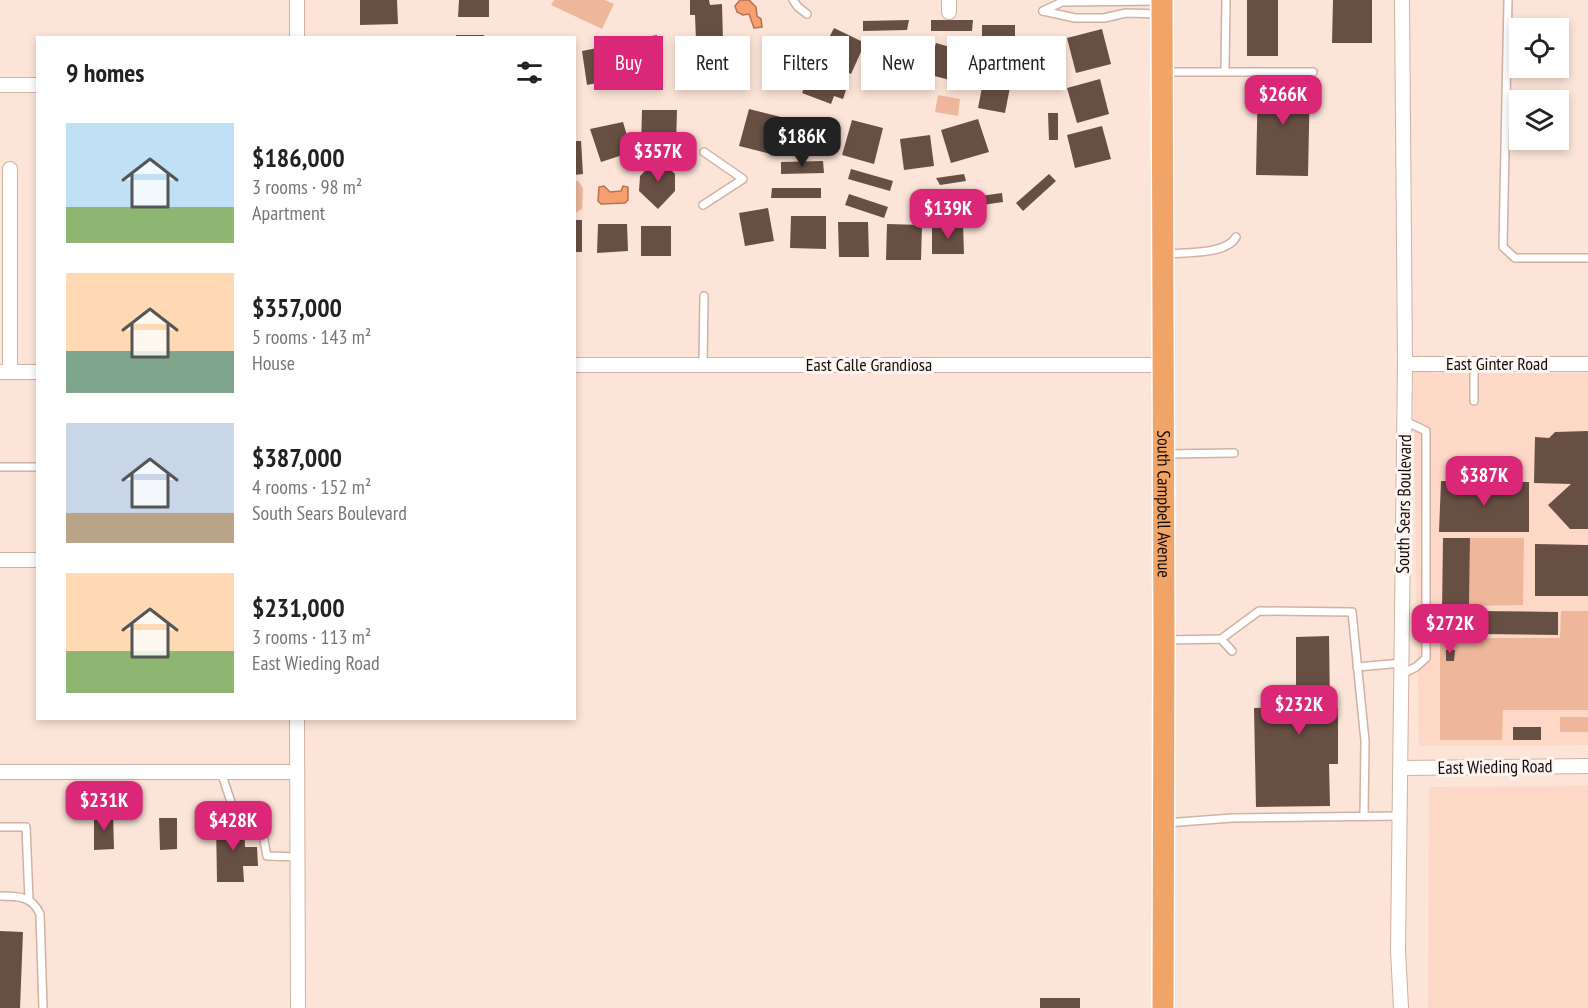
<!DOCTYPE html>
<html lang="en">
<head>
<meta charset="utf-8">
<style>
  body { margin:0; font-family:"PT Sans Narrow",sans-serif; background:#f6f6f6; color:#222; height:100vh; display:flex; flex-direction:column; font-size:22px; white-space:nowrap }
  * { box-sizing:border-box; margin:0 }
  p { font-size:20px; color:#767676 }
  .icon { flex:none; width:33px; height:33px; fill:none; stroke:currentColor; stroke-width:2; stroke-linecap:round; stroke-linejoin:round }
  .map { position:relative; flex:1; overflow:hidden }
  .side { position:absolute; left:36px; top:36px; width:540px; height:684px; display:flex; flex-direction:column; background:#fff; border-radius:0px; box-shadow:0 3px 9px #0003 }
  .side>* { flex:none }
  .banner { position:absolute; left:594px; top:36px; width:570px; height:54px; display:flex; gap:12px }
  .controls { position:absolute; left:1509px; top:18px; display:grid; gap:12px }
  .controls a { display:grid; place-items:center; width:60px; height:60px; border-radius:0px; background:#fff; box-shadow:0 3px 9px #0003; font-size:30px }
  .price { position:absolute; translate:-50% -51px; padding:0 14px; border-radius:12px; background:#db2777; color:#fff; font-size:20px; line-height:39px; filter:drop-shadow(0 2px 3px #0008) }
  .price::after { content:''; position:absolute; left:50%; top:36px; width:18px; height:14px; margin-left:-9px; background:inherit; clip-path:polygon(0 0,100% 0,50% 100%) }
  .price.current { background:#222; color:#fff }
  ul { padding:0; list-style:none }
  li { display:flex; align-items:center; gap:18px; height:150px; padding:0 30px }
  li span { display:grid; place-items:center; flex:none; width:168px; height:120px; border-radius:0px; color:#555 }
  li>.icon { margin-inline-start:auto }
  span .icon { width:72px; height:72px; fill:#fffc; stroke-width:1 }
  li b { font-size:26px }
  h2 { display:flex; justify-content:space-between; align-items:center; height:72px; padding:0 30px; font-size:26px }
  .pill { padding:0 21px; border-radius:0px; background:#fff; box-shadow:0 3px 9px #0003; font-size:21px; line-height:54px }
  .pill.current { background:#db2777; color:#fff }
  .map>svg:first-child { display:block }
</style>
</head>
<body>
<div class="map">
<svg width="1588" height="1008" viewBox="0 0 1588 1008">
  <rect width="100%" height="100%" fill="#fce4d8"/>
  <g fill="#fed8c6">
    <polygon points="1413,372 1588,373 1588,745 1419,746"/>
    <polygon points="1588,786 1588,1008 1428,1008 1429,787"/>
  </g>
  <g fill="#eeb79b">
    <polygon points="554,0 605,0 614,4 602,29 551,5"/>
    <polygon points="938,95 960,99 958,116 935,112"/>
    <polygon points="575,181 578,181 583,188 582,209 575,213"/>
    <polygon points="1470,538 1524,538 1523,605 1469,606"/>
    <polygon points="1561,611 1588,611 1588,710 1503,710 1502,740 1440,740 1440,618 1475,618 1476,638 1560,638"/>
    <rect x="1560" y="717" width="28" height="15"/>
  </g>
  <g fill="#f79f71" stroke="#b37251" stroke-width="1.5">
    <polygon points="740,0 749,0 756,7 757,16 761,19 762,27 754,28 749,14 743,15 737,12 735,6"/>
    <polygon points="604,186 610,192 621,191 623,186 628,187 628,200 625,203 601,204 598,201 599,187"/>
  </g>
  <g fill="#684f43">
    <polygon points="360,0 397,0 398,24 360,25"/>
    <polygon points="459,0 489,0 489,17 458,17"/>
    <polygon points="690,0 709,0 710,5 722,4 723,40 696,41 695,15 690,15"/>
    <rect x="1247" y="0" width="31" height="56"/>
    <polygon points="1333,0 1372,0 1372,43 1332,43"/>
    <polygon points="909,20 907,30 863,31 863,21"/>
    <polygon points="931,20 973,20 972,31 931,31"/>
    <polygon points="982,25 1015,25 1015,67 982,66"/>
    <polygon points="834,28 865,43 851,74 818,59"/>
    <polygon points="1102,29 1111,64 1076,73 1067,38"/>
    <rect x="456" y="35" width="28" height="3"/>
    <polygon points="657,35 663,64 635,70 629,40"/>
    <polygon points="1049,37 1058,37 1059,81 1050,81"/>
    <polygon points="911,39 912,75 877,76 876,40"/>
    <polygon points="936,43 970,53 961,83 927,74"/>
    <polygon points="618,44 627,77 587,85 582,51"/>
    <polygon points="1023,63 1033,63 1032,90 1023,90"/>
    <polygon points="810,73 847,87 843,99 834,96 831,104 802,93"/>
    <polygon points="984,77 1011,82 1005,113 978,108"/>
    <polygon points="1258,77 1310,78 1308,176 1256,175"/>
    <polygon points="1100,79 1109,114 1077,123 1067,88"/>
    <polygon points="749,109 785,118 775,155 739,146"/>
    <polygon points="642,110 677,110 676,146 641,146"/>
    <polygon points="1048,113 1058,113 1058,140 1049,140"/>
    <polygon points="794,117 827,119 825,147 792,145"/>
    <polygon points="978,119 989,152 951,163 941,130"/>
    <polygon points="852,120 883,128 874,164 842,155"/>
    <polygon points="623,122 632,152 601,162 590,129"/>
    <polygon points="1102,126 1111,159 1075,168 1067,135"/>
    <polygon points="930,135 934,166 904,170 900,139"/>
    <polygon points="574,141 581,141 583,174 574,175"/>
    <polygon points="658,158 675,174 675,191 658,209 639,191 640,176"/>
    <polygon points="823,161 824,173 781,174 781,162"/>
    <polygon points="851,169 893,181 890,191 848,179"/>
    <polygon points="964,174 966,181 940,185 936,178"/>
    <polygon points="1049,174 1056,181 1023,211 1016,203"/>
    <polygon points="772,188 821,188 821,198 771,198"/>
    <polygon points="1002,193 1003,202 975,206 973,197"/>
    <polygon points="849,194 888,207 884,218 845,205"/>
    <polygon points="968,197 969,204 925,212 924,204"/>
    <polygon points="768,208 774,241 745,246 739,213"/>
    <polygon points="791,216 826,216 826,249 790,248"/>
    <rect x="574" y="220" width="8" height="32"/>
    <polygon points="838,222 868,222 869,257 839,257"/>
    <polygon points="598,224 627,224 628,251 597,253"/>
    <polygon points="887,224 922,225 921,260 886,260"/>
    <polygon points="932,225 963,225 964,254 932,254"/>
    <rect x="641" y="226" width="30" height="30"/>
    <polygon points="1588,431 1588,529 1570,529 1548,505 1571,484 1534,483 1535,437 1549,438 1555,432"/>
    <polygon points="1441,481 1529,482 1529,532 1439,532"/>
    <polygon points="1443,538 1470,538 1469,606 1476,606 1478,611 1558,612 1558,635 1478,634 1478,618 1460,618 1461,612 1442,612"/>
    <polygon points="1535,544 1588,545 1588,596 1535,596"/>
    <polygon points="1329,636 1330,708 1338,708 1338,764 1329,764 1330,806 1256,807 1254,708 1296,707 1296,637"/>
    <polygon points="1446,650 1455,650 1454,661 1446,661"/>
    <rect x="1513" y="727" width="28" height="13"/>
    <polygon points="94,814 113,814 114,849 94,850"/>
    <polygon points="159,818 177,818 177,849 160,850"/>
    <polygon points="216,821 244,821 245,847 257,847 258,866 243,866 244,882 217,882"/>
    <polygon points="0,931 23,932 20,1008 0,1008"/>
    <rect x="1040" y="998" width="40" height="10"/>
  </g>
  <g fill="none" stroke-linecap="round" stroke-linejoin="round">
    <g stroke="#cfb2a4" stroke-width="10">
      <g id="lane">
        <polyline points="793,0 798,7 807,14"/>
        <polyline points="1508,0 1503,247 1515,258 1588,258"/>
        <polyline points="1043,11 1062,2 1160,1"/>
        <polyline points="1043,11 1075,18 1104,18 1126,13 1160,14"/>
        <polyline points="1225,70 1226,0"/>
        <polyline points="1165,72 1313,72"/>
        <polyline points="703,205 743,179 704,152"/>
        <path d="M1166,254C1185,252 1226,255 1236,237"/>
        <polyline points="703,365 704,296"/>
        <polyline points="1474,401 1474,364"/>
        <polyline points="1166,454 1234,453"/>
        <polyline points="0,467 38,467"/>
        <polyline points="1221,639 1259,611 1352,612 1365,741 1364,816"/>
        <polyline points="1167,640 1221,639 1232,651"/>
        <polyline points="1357,667 1402,663"/>
        <polyline points="1402,674 1416,667 1426,658 1426,431 1405,421"/>
        <polyline points="221,772 232,805 259,815 267,856 297,857"/>
        <polyline points="1166,823 1232,818 1401,816"/>
        <polyline points="0,827 26,827 29,900"/>
        <path d="M0,896C18,896 32,896 40,914L43,1008"/>
      </g>
    </g>
    <g stroke="#cfb2a4" stroke-width="16">
      <g id="street">
        <polyline points="297,0 297,38"/>
        <polyline points="949,0 949,12"/>
        <polyline points="0,85 38,85"/>
        <polyline points="10,169 10,372"/>
        <polyline points="1405,364 1588,364"/>
        <polyline points="574,365 1164,365"/>
        <polyline points="0,372 38,372"/>
        <polyline points="0,560 38,560"/>
        <polyline points="297,718 298,1008"/>
        <polyline points="1401,768 1588,766"/>
        <polyline points="0,772 297,772"/>
        <polyline points="1401,1008 1398,950 1405,364 1402,0"/>
      </g>
    </g>
    <g stroke="#fff" stroke-width="24">
      <g id="primary">
        <path id="s1" d="M1162,0L1164,640L1163,1008"/>
      </g>
    </g>
    <use href="#lane" stroke="#fff" stroke-width="7"/>
    <use href="#street" stroke="#fff" stroke-width="14"/>
    <use href="#primary" stroke="#f0a468" stroke-width="21"/>
  </g>
  <g text-anchor="middle" stroke-width="6" stroke-linejoin="round" paint-order="stroke">
    <g font-size="18" fill="#140a06" stroke="#fcf6f2">
      <text x="1497" y="370">East Ginter Road</text>
      <text x="869" y="371">East Calle Grandiosa</text>
      <text dy="6" stroke="none"><textPath href="#s1" startOffset="504">South Campbell Avenue</textPath></text>
      <text transform="translate(1404 504) rotate(-89)" y="6">South Sears Boulevard</text>
      <text transform="translate(1495 767) rotate(-1)" y="6">East Wieding Road</text>
    </g>
  </g>
</svg>
<div class="controls">
<a><svg class="icon" aria-label="locate" viewBox="0 0 24 24"><circle cx="12" cy="12" r="6"/><path d="M12 2v4M12 18v4M2 12h4M18 12h4"/></svg></a>
<a><svg class="icon" aria-label="layers" viewBox="0 0 24 24"><path d="M12 4l9 5-9 5-9-5zM3 14l9 5 9-5"/></svg></a>
</div>
<b class="price" style="left:1283px;top:126px">$266K</b>
<b class="price current" style="left:802px;top:168px">$186K</b>
<b class="price" style="left:658px;top:183px">$357K</b>
<b class="price" style="left:948px;top:240px">$139K</b>
<b class="price" style="left:1484px;top:507px">$387K</b>
<b class="price" style="left:1450px;top:655px">$272K</b>
<b class="price" style="left:1299px;top:736px">$232K</b>
<b class="price" style="left:104px;top:832px">$231K</b>
<b class="price" style="left:233px;top:852px">$428K</b>
<div class="banner">
<a class="pill current">Buy</a>
<a class="pill">Rent</a>
<a class="pill">Filters</a>
<a class="pill">New</a>
<a class="pill">Apartment</a>
</div>
<section class="side">
<h2>9 homes<svg class="icon" aria-label="filters" viewBox="0 0 24 24"><path d="M4 7h16M4 17h16"/><circle cx="9" cy="7" r="2"/><circle cx="15" cy="17" r="2"/></svg></h2>
<ul>
<li><span style="background:linear-gradient(#bfe0f5 70%,#8fb573 0)"><svg class="icon" aria-label="home" viewBox="0 0 24 24"><path d="M3 11l9-7 9 7M6 9v11h12V9"/></svg></span><div><b>$186,000</b><p>3 rooms · 98 m²</p><p>Apartment</p></div></li>
<li><span style="background:linear-gradient(#ffd9b3 65%,#7fa58c 0)"><svg class="icon" aria-label="home" viewBox="0 0 24 24"><path d="M3 11l9-7 9 7M6 9v11h12V9"/></svg></span><div><b>$357,000</b><p>5 rooms · 143 m²</p><p>House</p></div></li>
<li><span style="background:linear-gradient(#c9d6e8 75%,#b9a48a 0)"><svg class="icon" aria-label="home" viewBox="0 0 24 24"><path d="M3 11l9-7 9 7M6 9v11h12V9"/></svg></span><div><b>$387,000</b><p>4 rooms · 152 m²</p><p>South Sears Boulevard</p></div></li>
<li><span style="background:linear-gradient(#ffd9b3 65%,#8fb573 0)"><svg class="icon" aria-label="home" viewBox="0 0 24 24"><path d="M3 11l9-7 9 7M6 9v11h12V9"/></svg></span><div><b>$231,000</b><p>3 rooms · 113 m²</p><p>East Wieding Road</p></div></li>
</ul>
</section>
</div>
</body>
</html>
